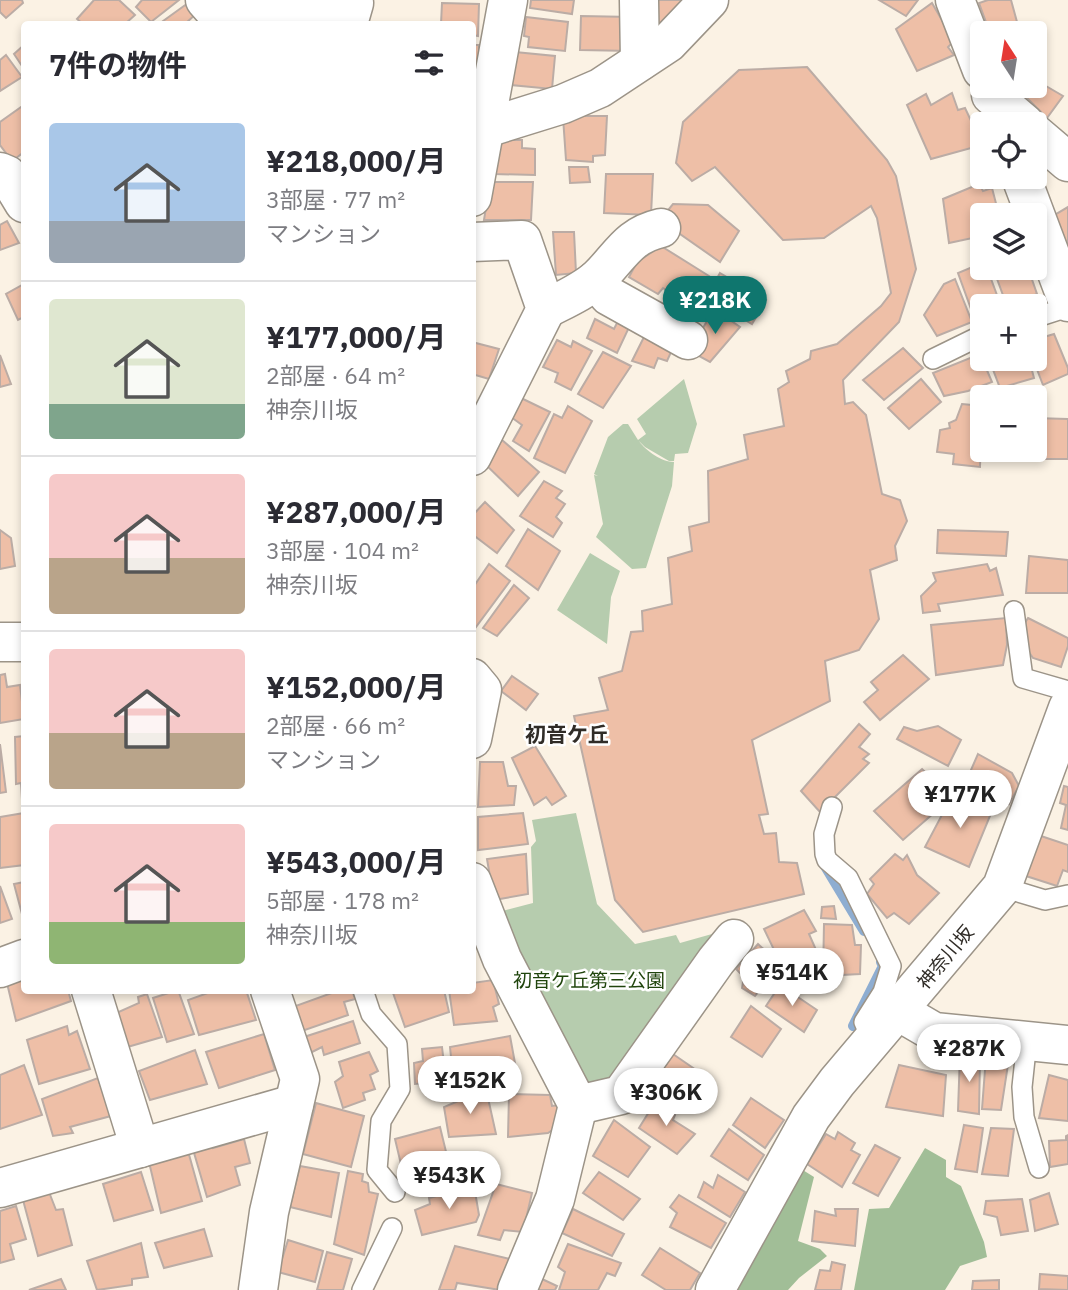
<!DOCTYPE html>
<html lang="ja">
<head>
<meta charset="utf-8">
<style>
  body { margin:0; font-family:"IBM Plex Sans","Noto Sans JP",sans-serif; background:#f7f7f7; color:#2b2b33; height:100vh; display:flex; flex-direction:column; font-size:26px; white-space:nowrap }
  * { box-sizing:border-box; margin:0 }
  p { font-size:23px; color:#7c7c81 }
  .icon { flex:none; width:38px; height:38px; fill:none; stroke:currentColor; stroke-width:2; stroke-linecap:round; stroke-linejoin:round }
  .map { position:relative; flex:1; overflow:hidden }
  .side { position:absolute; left:21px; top:21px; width:455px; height:973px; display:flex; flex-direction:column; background:#fff; border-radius:7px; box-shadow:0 4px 10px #0003 }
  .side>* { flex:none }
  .needle { width:46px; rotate:348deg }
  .fabs { position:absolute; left:970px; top:21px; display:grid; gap:14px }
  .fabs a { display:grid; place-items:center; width:77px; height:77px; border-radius:7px; background:#fff; box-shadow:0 4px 10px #0003; font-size:35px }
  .price { position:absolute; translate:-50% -60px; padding:0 16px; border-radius:24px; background:#fff; color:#222; font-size:23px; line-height:46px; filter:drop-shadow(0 2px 4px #0008) }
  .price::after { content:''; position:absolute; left:50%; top:42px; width:21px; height:16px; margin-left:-10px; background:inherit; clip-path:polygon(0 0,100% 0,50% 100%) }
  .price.on { background:#0f766e; color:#fff }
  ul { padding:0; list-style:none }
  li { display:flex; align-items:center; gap:21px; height:175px; padding:0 28px }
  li+li { border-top:2px solid #e1e1e2 }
  li span { display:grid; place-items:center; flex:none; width:196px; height:140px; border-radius:7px; color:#555 }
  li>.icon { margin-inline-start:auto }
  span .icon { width:84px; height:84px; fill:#fffc; stroke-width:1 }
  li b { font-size:30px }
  h2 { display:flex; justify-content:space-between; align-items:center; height:84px; padding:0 28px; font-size:30px }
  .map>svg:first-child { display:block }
</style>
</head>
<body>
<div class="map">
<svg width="1068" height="1290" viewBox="0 0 1068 1290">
  <rect width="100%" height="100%" fill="#fbf2e4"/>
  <g fill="#b6ccae">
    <path d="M684,379L697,424L688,453L675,454L674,461H669L645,447L639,441C646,451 662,462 674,462L672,486L646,568L632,569L596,537L603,524L594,475L598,476L594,474L608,437L623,424H628L638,440L646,434L637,419Z"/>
    <polygon points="590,553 620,571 611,597 607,644 557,610"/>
    <polygon points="576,813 597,904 635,944 676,935 680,943 712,934 663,1008 622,1082 581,1085 572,1053 562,1032 557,1033 498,912 533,903 531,847 536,841 532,820"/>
  </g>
  <g fill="#a1be97">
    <polygon points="925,1148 946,1160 946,1177 961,1186 984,1242 987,1257 960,1266 945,1290 854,1290 869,1209 889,1208"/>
    <polygon points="798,1167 814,1177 798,1241 820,1249 827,1256 799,1278 788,1290 736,1290"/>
  </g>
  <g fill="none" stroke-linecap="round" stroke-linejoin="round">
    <g stroke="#8eadd1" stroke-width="10">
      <polyline points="823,863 864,931"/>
      <polyline points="853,1026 883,966 881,962"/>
    </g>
  </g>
  <g fill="#eebfa7" stroke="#bbaca5" stroke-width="2">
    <polygon points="0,0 22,0 23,3 6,18 0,12"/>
    <polygon points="94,0 119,0 135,15 125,24 83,24 77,19"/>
    <polygon points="142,0 179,0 151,22 136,7"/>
    <polygon points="531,0 574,0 572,14 530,8"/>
    <polygon points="650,0 683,0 666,24 648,25"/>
    <polygon points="879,0 918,0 906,16"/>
    <polygon points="988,0 1011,0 1020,33 990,33 979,3"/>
    <polygon points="188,3 197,13 185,24 159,24"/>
    <polygon points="442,3 479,4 478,36 472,35 472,24 441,24"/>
    <polygon points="932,3 954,41 948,47 954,55 917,71 896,29"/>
    <polygon points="581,16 632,17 632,51 580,50"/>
    <polygon points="526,17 568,22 565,51 528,47 529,37 524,36"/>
    <polygon points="24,45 24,69 14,54"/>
    <rect x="472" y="45" width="7" height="24"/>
    <polygon points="515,52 555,56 552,89 511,85"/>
    <polygon points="6,55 22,77 0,91 0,60"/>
    <polygon points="807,67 887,160 896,176 916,269 899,322 843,380 845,404 853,402 866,415 882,494 900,500 907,521 895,546 897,560 870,570 879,619 859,650 825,661 830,701 752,740 768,814 759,815 764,834 776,833 779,862 797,863 804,894 643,932 615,900 574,716 608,710 599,678 622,671 631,632 643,631 642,611 672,604 668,558 692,551 689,527 709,522 708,471 748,459 744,435 784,426 778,389 789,382 786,371 810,359 811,351 837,344 881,306 891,293 877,218 871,206 824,238 783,240 715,167 692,181 676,163 683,122 739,70"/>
    <polygon points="1034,79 1063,96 1047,118 1023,94 1028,86 1034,86"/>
    <polygon points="952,93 958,110 965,108 974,127 982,125 982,145 931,159 907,105 926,94 931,105"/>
    <polygon points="24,105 24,152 12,161 0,145 0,122"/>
    <polygon points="568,116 607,116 605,155 593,156 593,162 566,160 563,117"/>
    <polygon points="500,140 522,140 522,148 535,149 535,175 494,174"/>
    <polygon points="569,167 588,167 590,182 570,183"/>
    <polygon points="606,174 653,174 651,215 604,213"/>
    <polygon points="490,182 533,182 531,220 484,220"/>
    <polygon points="979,184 983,191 992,188 999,215 982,215 982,236 949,243 943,199"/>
    <polygon points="673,204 708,205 739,231 720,262 660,220"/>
    <polygon points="1068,207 1068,247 1053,216"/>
    <polygon points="7,221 19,243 0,250 0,225"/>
    <polygon points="553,232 574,232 576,273 556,275"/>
    <polygon points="661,246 709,276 691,307 663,288 658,294 629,277 637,262"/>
    <polygon points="982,263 982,268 987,268 1001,306 982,307 981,305 971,309 958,273"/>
    <polygon points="993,268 1028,268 1037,294 1007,306"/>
    <polygon points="720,273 766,300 752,324 707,297"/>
    <polygon points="955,279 972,322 937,336 924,315 944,284"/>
    <polygon points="24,284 24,317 18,320 6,294"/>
    <polygon points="714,309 740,327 710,362 697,355 696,340"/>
    <polygon points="621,315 632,321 617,353 587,338 595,319 614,329"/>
    <polygon points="648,329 676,341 667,361 658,358 654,368 632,361"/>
    <polygon points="1054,334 1068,368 1068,374 1043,385 1033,359 1038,354 1034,340"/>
    <polygon points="557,340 571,347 573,341 592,351 571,390 555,382 558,373 543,367"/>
    <polygon points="472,342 499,349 489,379 472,374"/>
    <polygon points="903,348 923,368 884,400 863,380"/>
    <polygon points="603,352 631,366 603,408 578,394"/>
    <polygon points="980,354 992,382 968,391 944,396 933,373"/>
    <polygon points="0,355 11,384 0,387"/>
    <polygon points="989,359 1029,359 1034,378 1000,388"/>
    <polygon points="921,379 941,402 909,429 888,408"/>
    <polygon points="521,398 550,412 529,451 513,441 522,425 511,417"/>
    <polygon points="962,404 982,406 980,467 953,464 954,454 937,452 940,430 950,428 949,423 956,420"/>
    <polygon points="568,406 592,421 565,473 534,458 554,414 562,418"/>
    <polygon points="1034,418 1068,419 1068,459 1028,459 1026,450 1034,450"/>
    <polygon points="502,440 539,472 518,496 485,464"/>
    <polygon points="544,481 562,491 556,498 565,504 556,517 562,523 553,537 520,516"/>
    <polygon points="485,502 514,530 497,553 472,534 472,516"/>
    <polygon points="528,529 560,551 538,590 506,566"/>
    <polygon points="0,530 11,538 15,566 0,569"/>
    <polygon points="938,530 1008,532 1006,556 937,553"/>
    <polygon points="1029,556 1068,560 1068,593 1026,593"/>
    <polygon points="489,564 510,581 473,631 472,589"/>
    <polygon points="987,564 990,571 996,568 1003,595 938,604 940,611 923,613 921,596 936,581 933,573"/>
    <polygon points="514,585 529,598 497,636 483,628"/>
    <polygon points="1006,618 1007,645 1003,665 936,675 931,625"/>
    <polygon points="1028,618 1068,638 1068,646 1061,667 1033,658 1022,642 1023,626"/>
    <polygon points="903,655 929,679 880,720 864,702 878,690 871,682"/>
    <polygon points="5,674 7,687 20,685 24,719 0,723 0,675"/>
    <polygon points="512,676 538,694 526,710 501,691"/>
    <polygon points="859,724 870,734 859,747 869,754 863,759 869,763 820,812 801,791"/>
    <polygon points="938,726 961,740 948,766 897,739 904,727 917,731"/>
    <polygon points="24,736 24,799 22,799 21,783 16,784 15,737"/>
    <polygon points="0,744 6,792 0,793"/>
    <polygon points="535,746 566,796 552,805 546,797 534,805 512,758"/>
    <polygon points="978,754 1012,773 1019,786 1009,804 967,779"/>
    <polygon points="480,762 503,762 508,786 516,786 514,805 478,807"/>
    <polygon points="922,769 939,786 929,799 935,805 935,812 903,840 874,811"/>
    <polygon points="1064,786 1068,787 1068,830 1061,828 1066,805 1060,803"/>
    <polygon points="954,792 992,811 969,867 925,847"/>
    <polygon points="24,813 24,865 0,868 0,817"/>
    <polygon points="523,813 528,844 478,850 478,817"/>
    <polygon points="1038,835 1068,845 1068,872 1063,870 1057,886 1023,875"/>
    <polygon points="526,854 528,894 494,900 487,859"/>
    <polygon points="895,854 903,860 907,855 917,875 939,893 909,924 894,913 887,918 867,894 874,884 870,879"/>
    <polygon points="24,882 24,913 22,914 14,884"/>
    <polygon points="0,886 12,919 0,923"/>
    <polygon points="834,906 836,919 821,918 822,907"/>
    <polygon points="804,910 816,931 809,934 817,952 812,971 789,981 764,929"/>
    <polygon points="824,924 852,925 855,945 861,945 860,974 823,976"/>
    <polygon points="758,944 771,956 768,961 778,968 755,996 742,988 744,977 736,969"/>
    <polygon points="24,976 24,990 68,990 71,1001 16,1021 7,983"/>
    <polygon points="493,980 499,1004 493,1007 497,1021 454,1025 449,990 472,990 472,983"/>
    <polygon points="780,985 817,1010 804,1032 766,1006"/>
    <polygon points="178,990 194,1034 167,1042 153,998"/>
    <polygon points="216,990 246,990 256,1020 199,1035 188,1000"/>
    <polygon points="340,990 352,990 355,999 344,1002 348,1015 299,1032 290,1008"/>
    <polygon points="392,990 444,990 449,1012 405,1027"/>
    <polygon points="147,994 162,1037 124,1048 114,1014 139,1003 138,997"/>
    <polygon points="751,1006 781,1029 762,1057 731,1037"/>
    <polygon points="353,1021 360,1043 324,1055 322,1047 306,1055 301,1038"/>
    <polygon points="67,1026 69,1035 77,1031 90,1069 39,1084 27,1040"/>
    <polygon points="264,1034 275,1070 219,1088 206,1052"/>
    <polygon points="510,1036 517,1074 454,1086 450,1047"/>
    <polygon points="442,1047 446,1081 415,1084 414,1063 423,1061 422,1049"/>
    <polygon points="195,1050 207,1084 150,1100 139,1071"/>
    <polygon points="369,1052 378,1071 370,1075 375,1089 363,1093 365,1100 343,1108 335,1082 343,1076 339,1062"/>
    <polygon points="670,1052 715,1083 702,1105 687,1097 681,1106 661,1093 668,1077 658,1070"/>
    <polygon points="960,1054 980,1058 979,1114 958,1111"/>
    <polygon points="986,1057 1009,1058 1001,1110 982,1109"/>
    <polygon points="24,1065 42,1115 0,1129 0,1075"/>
    <polygon points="899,1065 946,1075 943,1116 886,1107"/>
    <polygon points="1049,1075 1068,1080 1068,1121 1039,1118"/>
    <polygon points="98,1078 111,1116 70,1127 73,1133 53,1136 42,1099"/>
    <polygon points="486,1089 496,1134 449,1137 444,1107 463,1099 463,1093"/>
    <polygon points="509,1094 550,1095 552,1106 560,1105 561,1124 548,1133 508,1137"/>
    <polygon points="751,1098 784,1120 765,1148 733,1125"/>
    <polygon points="657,1099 675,1115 673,1120 695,1134 677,1154 639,1128"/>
    <polygon points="316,1103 364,1116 351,1167 303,1154"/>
    <polygon points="614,1120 650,1147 628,1177 593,1156"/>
    <polygon points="964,1125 983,1128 977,1172 955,1169"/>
    <polygon points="440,1127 449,1164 404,1177 395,1139"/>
    <polygon points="991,1128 1014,1129 1008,1176 982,1174"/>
    <polygon points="729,1129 764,1155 748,1180 711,1156"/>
    <polygon points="838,1132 855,1143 851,1150 860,1155 842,1187 807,1164 826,1134 835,1139"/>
    <polygon points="1068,1135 1068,1164 1050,1167 1049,1141 1066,1140 1066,1136"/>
    <polygon points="209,1139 213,1148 244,1139 250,1163 235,1167 240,1185 207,1197 192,1146"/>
    <polygon points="875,1145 900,1158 878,1196 853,1183"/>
    <polygon points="188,1151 202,1201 161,1213 149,1162"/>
    <polygon points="300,1166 339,1173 331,1217 290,1207"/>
    <polygon points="348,1171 363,1174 362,1181 368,1183 369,1192 378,1194 364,1255 334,1244"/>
    <polygon points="141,1172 153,1210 114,1221 103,1184"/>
    <polygon points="599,1172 640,1199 623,1220 583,1193"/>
    <polygon points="718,1175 745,1192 730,1217 698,1197 704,1182 713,1188"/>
    <polygon points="496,1184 532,1193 523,1232 504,1230 500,1240 478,1235"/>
    <polygon points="474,1186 479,1215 476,1222 422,1235 415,1210 430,1204 429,1198"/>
    <polygon points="49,1192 56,1210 63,1209 72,1245 38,1256 23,1200"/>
    <polygon points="1049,1193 1058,1224 1035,1231 1030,1200"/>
    <polygon points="679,1195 726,1223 711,1248 670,1227 677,1213 670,1207"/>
    <polygon points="1022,1199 1028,1231 1001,1235 997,1217 984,1214 986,1201"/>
    <polygon points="16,1206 26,1239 10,1244 14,1259 0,1263 0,1211"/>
    <polygon points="573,1209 624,1234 612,1256 562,1233"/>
    <polygon points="835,1209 858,1209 855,1246 812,1241 815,1211 836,1216"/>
    <polygon points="204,1229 212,1256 164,1268 155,1243"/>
    <polygon points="288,1240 323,1251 315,1282 278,1272"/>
    <polygon points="141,1243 148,1277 132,1279 132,1285 97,1290 87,1261"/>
    <polygon points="568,1244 621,1263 615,1276 607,1273 598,1290 559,1290 565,1272 558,1267"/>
    <polygon points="455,1246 510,1259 500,1290 457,1283 455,1290 439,1290"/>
    <polygon points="660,1248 700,1273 690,1290 666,1290 642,1275"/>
    <polygon points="327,1252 352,1259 343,1290 317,1290"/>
    <polygon points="832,1262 845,1265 841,1290 815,1290 820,1270 830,1271"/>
    <polygon points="1040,1274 1068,1276 1068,1290 1039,1289"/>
    <polygon points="61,1279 66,1290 29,1290"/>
    <polygon points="542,1279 557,1286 555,1290 537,1290"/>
    <polygon points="999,1280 999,1290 972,1290 973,1281"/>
  </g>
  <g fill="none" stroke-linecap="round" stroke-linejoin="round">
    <g stroke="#9c9488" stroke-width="22">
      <g id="lane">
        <polyline points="1034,318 1068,307"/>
        <polyline points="933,359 982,335"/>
        <polyline points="1014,611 1023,678 1068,691"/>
        <polyline points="832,807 824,834 825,854 827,860 848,878 891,966 883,992 864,1022 870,1036"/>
        <polyline points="1002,887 1045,900 1068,895"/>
        <polyline points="363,990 371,1014 397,1044 400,1089 381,1121 377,1170 395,1192"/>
        <polyline points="1027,1040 1022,1087 1024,1117 1039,1168"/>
        <polyline points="362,1290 392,1228"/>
      </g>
    </g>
    <g stroke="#9c9488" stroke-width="41">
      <g id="street">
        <polyline points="205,0 212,8 354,3 348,24"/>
        <polyline points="639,0 640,61"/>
        <polyline points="955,0 982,70"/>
        <polyline points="991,95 1025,124"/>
        <polyline points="486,128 563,104 600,88 668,43 709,0"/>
        <polyline points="1034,133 1068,162"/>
        <polyline points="0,172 7,175 24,203"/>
        <polyline points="1021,177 1068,302"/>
        <polyline points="472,197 508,0"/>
        <polyline points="472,242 522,240 546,309 472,456"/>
        <polyline points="596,280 609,296 688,340"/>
        <path d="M546,309C563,300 584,291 598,278C621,256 627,236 661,228"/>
        <polyline points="0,642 24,642"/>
        <polyline points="472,678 482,690 472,739"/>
        <polyline points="472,882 502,959 578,1105 555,1199 517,1290"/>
        <polyline points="0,968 24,959"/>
        <polyline points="91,990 140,1148"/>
        <polyline points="898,1011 934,1032 1068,1045"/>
        <polyline points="578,1105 621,1095 716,961 734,939"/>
        <polyline points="0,1188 294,1104"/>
        <polyline points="258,1290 269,1212 300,1079 270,990"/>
        <polyline points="715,1290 811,1117 837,1082 1002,887 1068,708"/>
      </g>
    </g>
    <use href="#lane" stroke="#fff" stroke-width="19"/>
    <use href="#street" stroke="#fff" stroke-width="38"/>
  </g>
  <g text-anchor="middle" stroke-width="5" stroke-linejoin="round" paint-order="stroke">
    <g font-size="19" fill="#302c27" stroke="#fff">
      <text transform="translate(945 957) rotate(-50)" y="7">神奈川坂</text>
    </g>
    <g font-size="19" fill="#20450d" stroke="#fff">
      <text x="589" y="987">初音ケ丘第三公園</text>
    </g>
    <g font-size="21" font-weight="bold" fill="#302c27" stroke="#fff">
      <text x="567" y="742">初音ケ丘</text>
    </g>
  </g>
</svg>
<div class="fabs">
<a><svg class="needle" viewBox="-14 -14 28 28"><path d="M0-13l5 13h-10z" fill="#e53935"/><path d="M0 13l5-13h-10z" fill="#7c7c81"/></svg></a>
<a><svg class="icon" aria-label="locate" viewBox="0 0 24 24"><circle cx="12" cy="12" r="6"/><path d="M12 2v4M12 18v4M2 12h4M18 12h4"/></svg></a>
<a><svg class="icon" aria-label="layers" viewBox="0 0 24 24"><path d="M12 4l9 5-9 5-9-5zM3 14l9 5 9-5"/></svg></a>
<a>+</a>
<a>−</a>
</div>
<b class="price on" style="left:715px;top:336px">¥218K</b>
<b class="price" style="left:960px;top:830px">¥177K</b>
<b class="price" style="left:792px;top:1008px">¥514K</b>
<b class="price" style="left:969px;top:1084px">¥287K</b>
<b class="price" style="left:470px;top:1116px">¥152K</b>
<b class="price" style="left:666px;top:1128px">¥306K</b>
<b class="price" style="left:449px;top:1211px">¥543K</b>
<section class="side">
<h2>7件の物件<svg class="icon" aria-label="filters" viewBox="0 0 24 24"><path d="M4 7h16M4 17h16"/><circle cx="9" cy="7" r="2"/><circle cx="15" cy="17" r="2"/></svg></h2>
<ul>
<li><span style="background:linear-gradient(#a9c7e8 70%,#9aa5b1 0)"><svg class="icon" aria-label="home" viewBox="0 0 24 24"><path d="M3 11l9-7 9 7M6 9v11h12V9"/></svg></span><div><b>¥218,000/月</b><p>3部屋 · 77 m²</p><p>マンション</p></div></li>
<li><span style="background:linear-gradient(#dfe7d0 75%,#7fa58c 0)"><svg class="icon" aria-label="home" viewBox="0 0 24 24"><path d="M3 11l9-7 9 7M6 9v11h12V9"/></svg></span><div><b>¥177,000/月</b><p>2部屋 · 64 m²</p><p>神奈川坂</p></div></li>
<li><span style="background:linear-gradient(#f6c9c9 60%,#b9a48a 0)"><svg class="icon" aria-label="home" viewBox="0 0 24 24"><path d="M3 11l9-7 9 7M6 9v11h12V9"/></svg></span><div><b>¥287,000/月</b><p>3部屋 · 104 m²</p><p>神奈川坂</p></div></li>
<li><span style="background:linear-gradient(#f6c9c9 60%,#b9a48a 0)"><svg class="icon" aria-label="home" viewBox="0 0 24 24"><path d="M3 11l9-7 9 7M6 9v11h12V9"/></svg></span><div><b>¥152,000/月</b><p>2部屋 · 66 m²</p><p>マンション</p></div></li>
<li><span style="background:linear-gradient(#f6c9c9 70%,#8fb573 0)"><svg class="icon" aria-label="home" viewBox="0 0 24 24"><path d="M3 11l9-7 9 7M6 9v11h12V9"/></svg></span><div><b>¥543,000/月</b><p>5部屋 · 178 m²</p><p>神奈川坂</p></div></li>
</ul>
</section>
</div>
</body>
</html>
